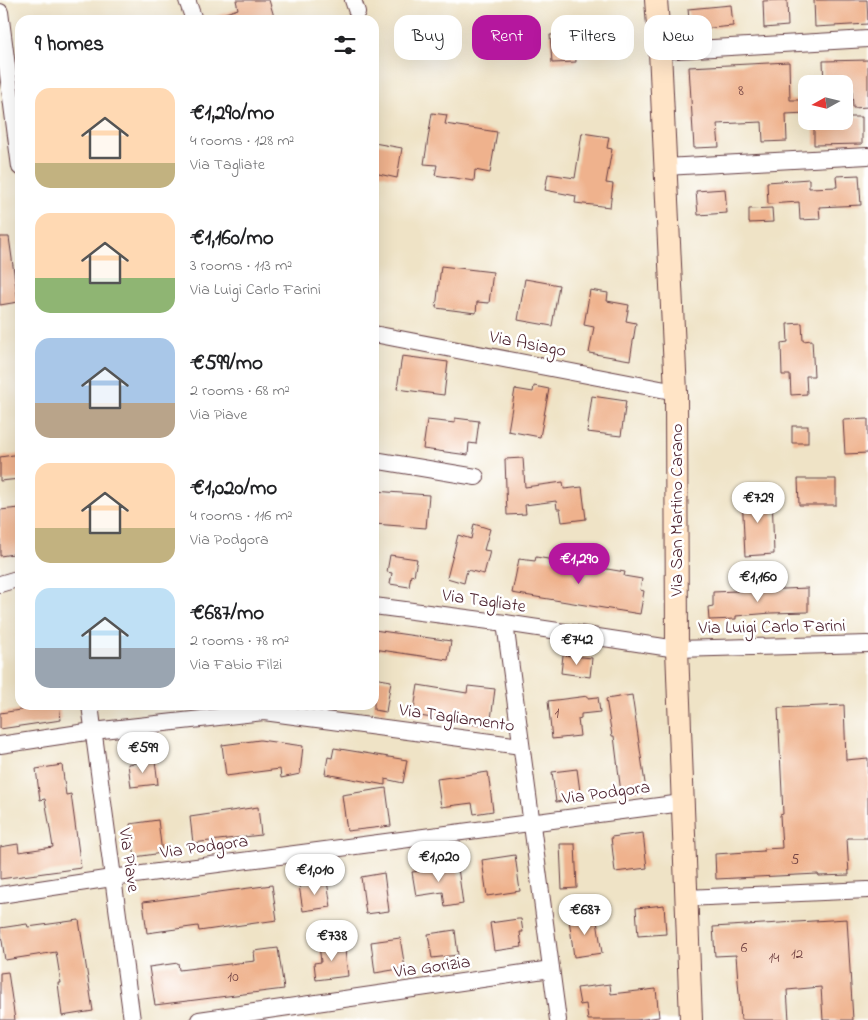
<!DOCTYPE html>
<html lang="en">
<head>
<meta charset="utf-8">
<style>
  body { margin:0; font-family:"Indie Flower",sans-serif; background:#f6f6f6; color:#202124; height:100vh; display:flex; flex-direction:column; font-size:19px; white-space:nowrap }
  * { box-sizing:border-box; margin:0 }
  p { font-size:16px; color:#757577 }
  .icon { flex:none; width:28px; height:28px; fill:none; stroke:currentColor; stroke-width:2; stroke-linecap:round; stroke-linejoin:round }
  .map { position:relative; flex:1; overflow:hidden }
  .details { position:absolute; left:15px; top:15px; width:364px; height:695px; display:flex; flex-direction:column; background:#fff; border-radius:15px; box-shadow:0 5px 20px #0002 }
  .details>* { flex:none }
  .top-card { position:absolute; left:394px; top:15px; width:399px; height:45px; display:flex; gap:10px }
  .needle { width:32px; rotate:262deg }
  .controls { position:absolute; left:798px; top:75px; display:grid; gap:10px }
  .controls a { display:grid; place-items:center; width:55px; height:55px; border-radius:10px; background:#fff; box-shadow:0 5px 20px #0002; font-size:25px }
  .price { position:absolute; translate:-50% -42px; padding:0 11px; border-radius:18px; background:#fff; color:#222; font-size:16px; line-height:32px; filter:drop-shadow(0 1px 2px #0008) }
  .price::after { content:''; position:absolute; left:50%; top:30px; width:15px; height:11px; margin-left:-8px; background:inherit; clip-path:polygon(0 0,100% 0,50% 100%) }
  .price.on { background:#b5179e; color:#fff }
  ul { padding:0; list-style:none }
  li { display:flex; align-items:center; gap:15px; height:125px; padding:0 20px }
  li span { display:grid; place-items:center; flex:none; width:140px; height:100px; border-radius:15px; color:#555 }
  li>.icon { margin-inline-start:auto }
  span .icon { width:60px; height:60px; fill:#fffc; stroke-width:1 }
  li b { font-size:21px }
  h2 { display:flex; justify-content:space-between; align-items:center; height:60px; padding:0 20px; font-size:21px }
  .chip { padding:0 18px; border-radius:15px; background:#fff; box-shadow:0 5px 20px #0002; font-size:18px; line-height:45px }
  .chip.on { background:#b5179e; color:#fff }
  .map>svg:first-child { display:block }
</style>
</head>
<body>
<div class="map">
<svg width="868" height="1020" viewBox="0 0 868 1020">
  <rect width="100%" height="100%" fill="#fff"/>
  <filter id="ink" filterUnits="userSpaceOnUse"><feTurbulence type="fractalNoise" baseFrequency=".02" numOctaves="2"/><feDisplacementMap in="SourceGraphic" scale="10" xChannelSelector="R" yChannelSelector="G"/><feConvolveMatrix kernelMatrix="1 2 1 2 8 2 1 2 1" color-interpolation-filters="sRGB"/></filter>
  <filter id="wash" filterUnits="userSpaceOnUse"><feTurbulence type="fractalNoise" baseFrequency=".0096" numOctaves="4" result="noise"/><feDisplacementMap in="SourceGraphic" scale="20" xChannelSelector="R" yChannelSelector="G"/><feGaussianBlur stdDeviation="1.12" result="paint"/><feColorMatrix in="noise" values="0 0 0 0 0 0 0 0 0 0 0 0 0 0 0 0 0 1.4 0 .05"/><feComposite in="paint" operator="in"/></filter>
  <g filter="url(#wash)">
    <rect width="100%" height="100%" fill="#efe3c6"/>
    <g id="blocks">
      <g fill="#efb28d">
        <polygon points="236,0 269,0 275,20 213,20 213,17 238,9"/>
        <polygon points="779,0 787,0 788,26 764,28 763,1"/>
        <polygon points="814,0 867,0 868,24 815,27"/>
        <polygon points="731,5 733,26 690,30 688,9"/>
        <polygon points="574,34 576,62 552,63 550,35"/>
        <polygon points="868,60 868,107 853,108 852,89 844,89 844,84 824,84 823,61"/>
        <polygon points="789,62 790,100 806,100 806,113 786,114 787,141 763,142 762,122 717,124 719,147 694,148 689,67"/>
        <polygon points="432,113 447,115 445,124 497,132 490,173 475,170 474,181 435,175 437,165 424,164"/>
        <polygon points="844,117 862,117 862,144 814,145 814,121 844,121"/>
        <polygon points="582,133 609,137 607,148 612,149 606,183 613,184 610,207 575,203 576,196 545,190 548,174 575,178"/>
        <polygon points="374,143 402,148 397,178 374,173"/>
        <polygon points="859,175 861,205 819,207 820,219 800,220 799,202 768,204 767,182 809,179 809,188 837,187 836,176"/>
        <polygon points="725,189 727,213 698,215 696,191"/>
        <polygon points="772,208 773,222 749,223 749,209"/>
        <polygon points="0,237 9,237 18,302 0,305"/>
        <polygon points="441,266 493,272 489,303 477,302 476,313 436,308"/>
        <polygon points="525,279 559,285 552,326 518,320"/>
        <polygon points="590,290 608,293 607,301 629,305 626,321 636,323 630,360 589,353 594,327 584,325"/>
        <polygon points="802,323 803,341 812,340 814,376 806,376 807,394 791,395 790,375 782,375 781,343 788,342 787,324"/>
        <polygon points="402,356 448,362 444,395 397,389"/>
        <polygon points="534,386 549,389 540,437 508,431 515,389 533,392"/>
        <polygon points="592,396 626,401 621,436 587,432"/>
        <polygon points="455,418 479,421 476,444 469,443 468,455 423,449 427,420 455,423"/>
        <polygon points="868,419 868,453 845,454 843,420"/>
        <rect x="792" y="426" width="16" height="17"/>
        <polygon points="20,454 20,479 0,481 0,457"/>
        <polygon points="523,458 525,487 563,482 564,489 582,487 586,519 562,522 560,509 557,509 556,501 525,505 526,514 507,515 505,459"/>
        <polygon points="798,479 836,479 836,505 799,505"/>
        <polygon points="374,491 429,495 426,528 374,524"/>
        <polygon points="772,493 774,554 745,556 742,494"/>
        <polygon points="20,508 20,553 0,556 0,510"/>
        <polygon points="474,524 490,529 484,550 490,551 484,574 467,570 464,583 447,578 458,535 471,539"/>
        <polygon points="390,555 417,559 414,576 411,575 409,587 390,584 392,573 387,572"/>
        <polygon points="536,557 625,572 624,576 642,579 640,590 644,591 640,614 512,593 519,559 535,561"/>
        <polygon points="808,588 808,612 771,613 736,616 736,619 709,620 708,607 713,606 713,592"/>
        <polygon points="374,630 451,641 448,660 374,649"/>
        <polygon points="563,655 592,658 590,677 561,673"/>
        <polygon points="374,678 391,681 386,712 374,710"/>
        <polygon points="418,685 467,693 468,686 495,689 490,727 413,715"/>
        <polygon points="632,695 646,790 621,793 614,736 612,736 606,699"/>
        <polygon points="588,696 588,698 598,697 600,712 581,714 581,718 578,719 580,736 552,739 548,701"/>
        <polygon points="27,705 59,705 61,720 0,729 0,713 27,709"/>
        <polygon points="844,705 846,760 868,758 868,838 847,838 849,875 819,876 818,874 716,879 715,854 764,851 764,849 782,848 780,815 783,814 778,708"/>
        <polygon points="260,740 303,746 300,774 281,778 280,769 226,776 222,745"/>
        <polygon points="334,748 407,760 403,783 385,779 385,785 325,774 328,757 332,758"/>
        <polygon points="155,760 158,784 131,787 128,764"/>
        <polygon points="62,765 66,795 71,794 81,868 0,879 0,847 18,844 19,852 53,847 45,799 40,800 36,769"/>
        <polygon points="577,769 581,799 556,802 552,772"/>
        <polygon points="488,772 493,811 474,814 472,803 441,807 437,779"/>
        <polygon points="386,788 391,826 347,831 342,795"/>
        <polygon points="258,807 261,835 193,843 190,817"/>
        <polygon points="158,820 162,853 135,857 130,824"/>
        <polygon points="643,833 647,868 615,872 611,837"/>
        <polygon points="560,844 575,844 577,888 562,889"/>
        <polygon points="515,855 520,891 487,896 482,860"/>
        <polygon points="449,862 450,869 458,868 463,904 445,907 443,892 416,896 412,872 420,871 419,866"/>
        <polygon points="384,873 389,911 366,914 361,877"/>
        <polygon points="327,881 331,907 303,911 299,885"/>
        <polygon points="272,885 277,920 199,931 198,926 147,933 143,902"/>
        <polygon points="664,905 666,934 638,936 636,908"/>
        <polygon points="596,915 602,953 574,957 569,919"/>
        <polygon points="518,919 521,919 523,932 520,932 522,947 494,951 490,923"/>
        <polygon points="847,919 853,1020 823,1020 821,987 787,990 789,1020 741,1020 736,955 715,956 713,927"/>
        <polygon points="79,920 93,1011 62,1016 58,983 61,983 56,952 5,960 0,928 27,924 28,927"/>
        <polygon points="455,930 458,955 432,958 428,934"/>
        <polygon points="400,938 405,968 375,973 371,942"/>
        <polygon points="344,941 348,976 316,980 314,963 321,962 319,945"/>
        <polygon points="278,948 284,989 155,1005 149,967 178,963 179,970 255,961 254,951"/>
        <polygon points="8,972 15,1020 0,1020 0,973"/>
        <polygon points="610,984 611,994 656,989 659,1017 636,1020 588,1020 586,1004 580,1005 577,988"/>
      </g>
    </g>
  </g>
  <g filter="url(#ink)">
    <use href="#blocks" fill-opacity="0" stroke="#633c42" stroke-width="1"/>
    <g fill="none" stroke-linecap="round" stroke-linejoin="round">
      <g stroke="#633c42" stroke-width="18">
        <g id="street">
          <polyline points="187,0 194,20"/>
          <polyline points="353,0 357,12"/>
          <polyline points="0,12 20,167"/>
          <polyline points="660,51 868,39"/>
          <polyline points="665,167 868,156"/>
          <polyline points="374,334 676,392"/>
          <polyline points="374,460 476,477"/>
          <polyline points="0,584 20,578"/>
          <polyline points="374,606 505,623 677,649 868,644"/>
          <polyline points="505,623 558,1020"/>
          <polyline points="90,705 132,1020"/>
          <polyline points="0,745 93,731 264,712 521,746"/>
          <polyline points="0,895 112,878 682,803"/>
          <polyline points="686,898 868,890"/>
          <polyline points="199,1020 551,969"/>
        </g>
      </g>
      <g stroke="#633c42" stroke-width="24">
        <polyline id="secondary" points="656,0 660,51 676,392 677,649 691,1020"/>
      </g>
      <use href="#street" stroke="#fff" stroke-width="16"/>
      <use href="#secondary" stroke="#ffe4c6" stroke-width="22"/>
    </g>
  </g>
  <g text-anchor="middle" stroke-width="5" stroke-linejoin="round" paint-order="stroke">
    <g font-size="15" fill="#734444">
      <text x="741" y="95">8</text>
      <text x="557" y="717">1</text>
      <text x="795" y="864">5</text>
      <text x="744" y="952">6</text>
      <text x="797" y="958">12</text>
      <text x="774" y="962">14</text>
      <text x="233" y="981">10</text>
    </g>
    <g font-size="18" fill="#4a1f2b" stroke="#fff">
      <text transform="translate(528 343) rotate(11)" y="6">Via Asiago</text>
      <text transform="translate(676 510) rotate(-90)" y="6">Via San Martino Carano</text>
      <text transform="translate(484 600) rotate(8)" y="6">Via Tagliate</text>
      <text transform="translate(772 626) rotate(-1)" y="6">Via Luigi Carlo Farini</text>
      <text transform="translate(457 717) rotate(8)" y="6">Via Tagliamento</text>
      <text transform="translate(606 792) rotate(-8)" y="6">Via Podgora</text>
      <text transform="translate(204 846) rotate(-8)" y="6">Via Podgora</text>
      <text transform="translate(130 860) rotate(82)" y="6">Via Piave</text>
      <text transform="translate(432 966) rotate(-8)" y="6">Via Gorizia</text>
    </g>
  </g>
</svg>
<div class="controls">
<a><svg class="needle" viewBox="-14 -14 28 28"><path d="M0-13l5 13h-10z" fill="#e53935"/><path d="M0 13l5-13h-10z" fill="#757577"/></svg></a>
</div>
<b class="price" style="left:758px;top:524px">€729</b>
<b class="price on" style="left:579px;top:585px">€1,290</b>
<b class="price" style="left:758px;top:603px">€1,160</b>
<b class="price" style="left:577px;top:666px">€742</b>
<b class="price" style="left:143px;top:774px">€599</b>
<b class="price" style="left:439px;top:883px">€1,020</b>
<b class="price" style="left:315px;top:896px">€1,010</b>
<b class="price" style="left:585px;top:936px">€687</b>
<b class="price" style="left:332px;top:962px">€738</b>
<div class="top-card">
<a class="chip">Buy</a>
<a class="chip on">Rent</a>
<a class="chip">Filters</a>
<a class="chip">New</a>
</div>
<section class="details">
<h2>9 homes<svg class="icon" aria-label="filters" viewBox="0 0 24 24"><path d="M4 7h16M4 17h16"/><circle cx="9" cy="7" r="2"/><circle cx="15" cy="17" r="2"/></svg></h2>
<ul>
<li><span style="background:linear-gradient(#ffd9b3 75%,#c2b280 0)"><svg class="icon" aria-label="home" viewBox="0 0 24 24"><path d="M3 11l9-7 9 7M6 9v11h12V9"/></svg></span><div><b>€1,290/mo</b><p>4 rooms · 128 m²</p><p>Via Tagliate</p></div></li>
<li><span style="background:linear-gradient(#ffd9b3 65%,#8fb573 0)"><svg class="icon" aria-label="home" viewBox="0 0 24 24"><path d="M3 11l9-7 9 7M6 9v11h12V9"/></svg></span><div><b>€1,160/mo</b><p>3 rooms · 113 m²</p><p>Via Luigi Carlo Farini</p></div></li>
<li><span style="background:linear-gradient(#a9c7e8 65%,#b9a48a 0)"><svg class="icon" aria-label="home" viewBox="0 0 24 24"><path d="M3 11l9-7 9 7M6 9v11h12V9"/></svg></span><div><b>€599/mo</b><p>2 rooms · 68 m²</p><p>Via Piave</p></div></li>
<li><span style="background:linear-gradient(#ffd9b3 65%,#c2b280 0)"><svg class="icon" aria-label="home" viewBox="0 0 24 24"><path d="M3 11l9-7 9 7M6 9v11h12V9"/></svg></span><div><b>€1,020/mo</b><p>4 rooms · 116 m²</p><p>Via Podgora</p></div></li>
<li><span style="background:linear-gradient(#bfe0f5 60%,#9aa5b1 0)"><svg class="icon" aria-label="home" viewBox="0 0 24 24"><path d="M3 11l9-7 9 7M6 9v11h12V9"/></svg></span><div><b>€687/mo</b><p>2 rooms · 78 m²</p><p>Via Fabio Filzi</p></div></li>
</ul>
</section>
</div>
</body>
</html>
